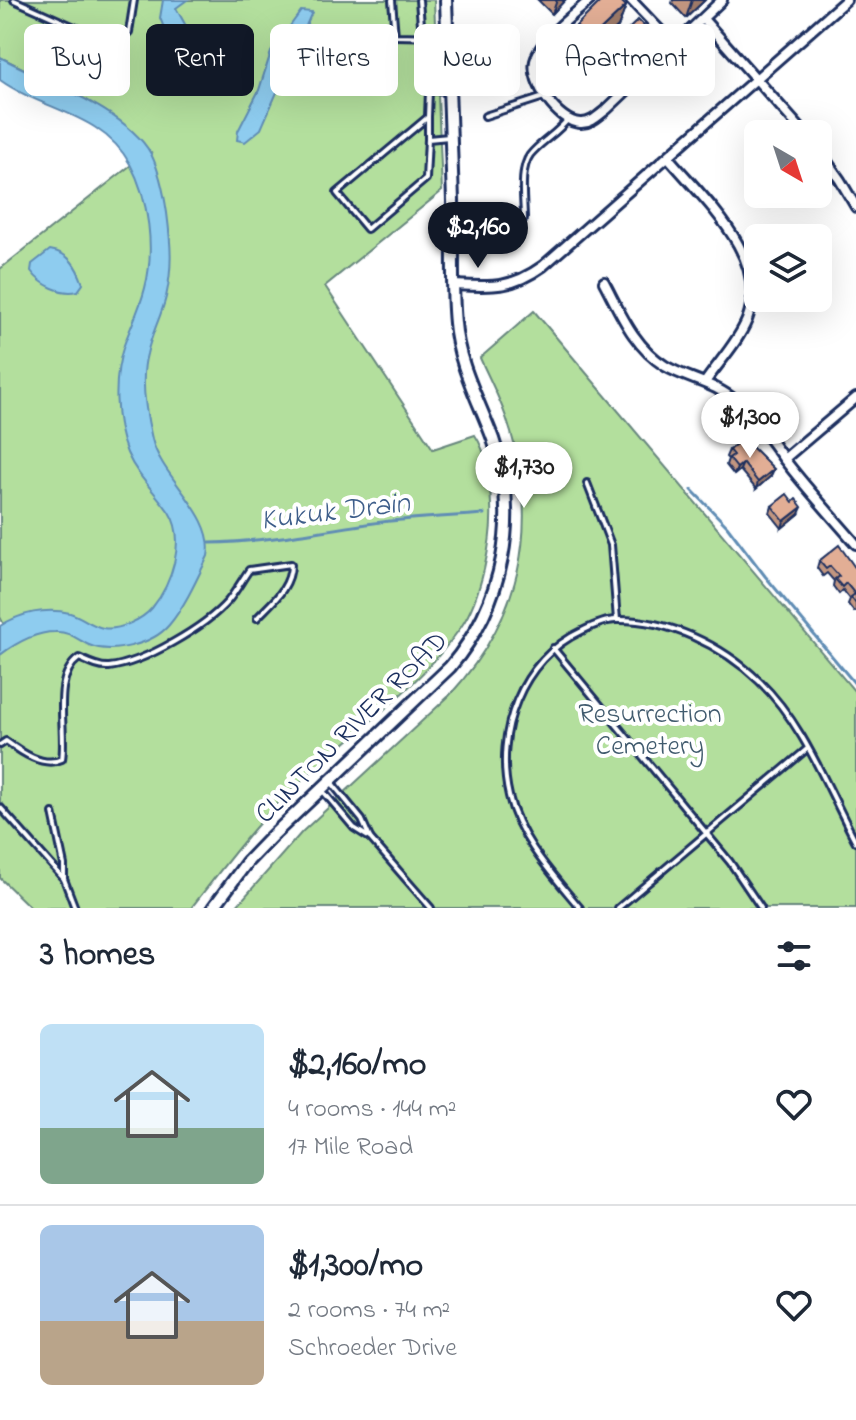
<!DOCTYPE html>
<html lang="en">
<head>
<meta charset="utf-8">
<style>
  body { margin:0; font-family:"Indie Flower",sans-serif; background:#f6f6f7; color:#1f2937; height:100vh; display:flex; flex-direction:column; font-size:30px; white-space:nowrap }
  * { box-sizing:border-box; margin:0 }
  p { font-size:26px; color:#747a83 }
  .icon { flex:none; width:44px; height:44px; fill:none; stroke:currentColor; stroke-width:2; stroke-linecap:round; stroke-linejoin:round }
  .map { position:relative; height:908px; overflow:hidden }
  .panel { display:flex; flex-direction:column; background:#fff; flex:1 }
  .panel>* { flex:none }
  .top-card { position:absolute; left:24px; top:24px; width:808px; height:72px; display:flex; gap:16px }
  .needle { width:52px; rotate:141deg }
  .controls { position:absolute; left:744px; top:120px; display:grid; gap:16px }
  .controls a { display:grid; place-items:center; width:88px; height:88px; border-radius:12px; background:#fff; box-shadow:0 8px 32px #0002; font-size:40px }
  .price { position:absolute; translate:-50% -68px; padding:0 18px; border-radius:28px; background:#fff; color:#222; font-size:26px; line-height:52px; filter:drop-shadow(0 2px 4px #0008) }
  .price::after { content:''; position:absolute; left:50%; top:48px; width:24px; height:18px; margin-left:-12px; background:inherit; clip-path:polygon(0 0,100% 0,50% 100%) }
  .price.selected { background:#111827; color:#fff }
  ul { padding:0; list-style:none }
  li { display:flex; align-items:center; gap:24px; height:200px; padding:0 40px }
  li+li { border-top:2px solid #e0e1e3 }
  li span { display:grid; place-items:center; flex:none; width:224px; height:160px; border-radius:12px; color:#555 }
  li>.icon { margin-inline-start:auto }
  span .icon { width:96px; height:96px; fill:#fffc; stroke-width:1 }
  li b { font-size:34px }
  h2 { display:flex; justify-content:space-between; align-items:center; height:96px; padding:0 40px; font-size:34px }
  .chip { padding:0 28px; border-radius:12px; background:#fff; box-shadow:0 8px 32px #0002; font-size:28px; line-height:72px }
  .chip.selected { background:#111827; color:#fff }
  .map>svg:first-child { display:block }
</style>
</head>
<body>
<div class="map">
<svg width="856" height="908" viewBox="0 0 856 908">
  <rect width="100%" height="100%" fill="#fff"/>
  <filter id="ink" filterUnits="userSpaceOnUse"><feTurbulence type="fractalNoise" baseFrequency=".0125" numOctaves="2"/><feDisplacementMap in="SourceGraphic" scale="16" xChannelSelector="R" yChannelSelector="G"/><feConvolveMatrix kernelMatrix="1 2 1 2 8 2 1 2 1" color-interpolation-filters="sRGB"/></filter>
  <g filter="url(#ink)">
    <g fill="#b3df9d" stroke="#67877e" stroke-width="2">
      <path d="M0,0H434L442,191L325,286L433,449L475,435C488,454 490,481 491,505C493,540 481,598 461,627C409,702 325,751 264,818C238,846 215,878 191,908H31L0,878V655L14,644L0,617V269L131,165L151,153L87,100L0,57Z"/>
      <path d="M534,311L856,693V908H235L302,832L449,696C523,615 542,524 507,420C500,399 489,378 480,358Z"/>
    </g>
    <g fill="#8eccef" stroke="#608db5" stroke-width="2">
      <polygon points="163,0 187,0 176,8 186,26 173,75 170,71 167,35 160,18"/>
      <polygon points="301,11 312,12 261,129 245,142 237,140 238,131 259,90 271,52"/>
      <path d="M0,57C44,81 127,110 151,154C160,172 164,193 167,213C171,244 173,266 166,297C161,317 151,335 147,354C140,379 146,414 152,439C161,478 216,515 208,556C197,579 185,606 169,625C153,644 112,655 89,645C78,640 69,631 55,632C35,632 16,643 0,655V626C20,613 46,607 70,613C81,616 91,626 103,628C118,631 142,620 152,608C171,585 187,540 169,512C155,492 137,476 127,453C114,422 113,377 124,345C131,326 140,308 145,288C155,250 149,199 130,164C102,113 43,111 0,80Z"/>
      <path d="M50,250C70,253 77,267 83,284L78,291C61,295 41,285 31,271L32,264Z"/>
    </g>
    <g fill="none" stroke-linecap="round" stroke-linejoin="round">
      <g stroke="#608db5" stroke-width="3">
        <polyline points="692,490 727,526 765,576 856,685"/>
        <path d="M210,543C265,542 319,531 374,523C410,518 447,517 484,514"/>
      </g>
      <g stroke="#1b2f5e" stroke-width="10">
        <g id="service">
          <polyline points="14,0 77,28 117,41 129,32 134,0"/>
          <polyline points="392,0 395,36 445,37"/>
          <polyline points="419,0 422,37"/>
          <polyline points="485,116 544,97"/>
          <polyline points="428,117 429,91 448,90"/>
          <polyline points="428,139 428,117 337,193 367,229 426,179 428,139 449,137"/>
          <path d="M524,219C524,201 519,170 530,155C541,141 557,134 568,119"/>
          <polyline points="587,483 611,545 617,620"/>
          <polyline points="553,648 730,862 761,908"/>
          <path d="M0,745L6,741C21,752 43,768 62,759C67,730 51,678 79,658C88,662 99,668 109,667C144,663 205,627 228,601C236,591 242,580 249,570L291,564C291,588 272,602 257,618"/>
          <polyline points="322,790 354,828 370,838 362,820 331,782"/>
          <polyline points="0,807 64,879 75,908"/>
          <polyline points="53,813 64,865 64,879"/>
          <polyline points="370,838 431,908"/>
          <path d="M580,908C553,875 519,839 509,796C494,733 521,659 582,631C592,626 605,620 616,620C668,619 722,645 759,681C804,724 827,788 856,842"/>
          <polyline points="618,908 807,749"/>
        </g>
      </g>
      <g stroke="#1b2f5e" stroke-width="14">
        <g id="minor">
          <path d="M590,0C573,16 541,37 535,61C530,82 558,122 580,123C591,124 599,115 607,109L722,0"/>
          <polyline points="631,0 675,46"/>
          <polyline points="703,19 805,134"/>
          <polyline points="818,149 840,180 856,207"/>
          <path d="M668,157C705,201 771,258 747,320C738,342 719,362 706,381"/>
          <path d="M604,282C620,312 634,347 665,366C689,380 714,382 737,402C756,418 769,439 784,459C806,488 832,516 856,544"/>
          <path d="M454,285C492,287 511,289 543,266L846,0"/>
          <polyline points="784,459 856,398"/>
        </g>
      </g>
      <g stroke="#1b2f5e" stroke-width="16">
        <path id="tertiary" d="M213,908L247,862L272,836L450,667C503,604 521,517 493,439C479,401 458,364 455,323C451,283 454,242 453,201C451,134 448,67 446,0"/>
      </g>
      <use href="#service" stroke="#fff" stroke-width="4"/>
      <use href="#minor" stroke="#fff" stroke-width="8"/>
      <use href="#tertiary" stroke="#fff" stroke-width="10"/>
    </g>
    <g fill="#c29680" stroke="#1b2f5e" stroke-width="2">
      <polygon points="538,0 565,0 552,14"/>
      <polygon points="673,0 705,0 686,18 672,3"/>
      <polygon points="626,6 618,27 583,61 568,46 576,26"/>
      <polygon points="653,35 645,55 610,90 595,75 603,54"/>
      <polygon points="729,450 771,476 756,489 740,470 734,475 726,465 728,459 726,457"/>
      <polygon points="772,506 799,514 782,528 770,513"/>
      <polygon points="819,561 856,569 856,611 854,612 848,604 850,599 843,590 839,594 833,586 834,581 827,573 823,576 817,568"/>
    </g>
    <g fill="#9e7a68" stroke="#1b2f5e" stroke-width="2">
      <polygon points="557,0 565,0 552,14"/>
      <polygon points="692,0 705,0 686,18"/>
      <polygon points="626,6 618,27 583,61 590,40"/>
      <polygon points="653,35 645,55 610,90 617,69"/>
      <polygon points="743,463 740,470 734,475 737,468"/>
      <polygon points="774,469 771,476 756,489 758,482"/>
      <polygon points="802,507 799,514 782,528 784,521"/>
    </g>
    <g fill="#e2ae95" stroke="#1b2f5e" stroke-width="2">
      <polygon points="602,0 620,0 626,6 590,40 576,26"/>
      <polygon points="638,20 653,35 617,69 603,54"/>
      <polygon points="743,438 774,469 758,482 743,463 737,468 729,458 733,455 729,450"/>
      <polygon points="787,494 793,502 796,499 802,507 784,521 772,506"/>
      <polygon points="839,545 856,569 856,604 851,597 855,594 846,583 842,587 835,579 839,576 830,566 826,569 819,561"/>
    </g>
  </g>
  <g text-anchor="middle" stroke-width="8" stroke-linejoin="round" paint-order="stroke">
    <g font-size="28" fill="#415b6e" stroke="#fff">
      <text x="650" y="722">Resurrection<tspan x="650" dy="32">Cemetery</tspan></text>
    </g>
    <g font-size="28" fill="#1b2f5e" stroke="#fff">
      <text transform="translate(350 726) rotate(-45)" y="10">CLINTON RIVER ROAD</text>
    </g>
    <g font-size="30" font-style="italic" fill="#3e5e8a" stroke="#fff">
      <text transform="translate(335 510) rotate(-7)" y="10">Kukuk Drain</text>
    </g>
  </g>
</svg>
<div class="controls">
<a><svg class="needle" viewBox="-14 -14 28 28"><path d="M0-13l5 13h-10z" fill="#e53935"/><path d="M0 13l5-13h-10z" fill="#747a83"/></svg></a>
<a><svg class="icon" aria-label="layers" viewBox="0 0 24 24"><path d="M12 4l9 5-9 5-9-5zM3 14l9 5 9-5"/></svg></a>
</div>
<b class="price selected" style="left:478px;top:270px">$2,160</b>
<b class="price" style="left:750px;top:460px">$1,300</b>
<b class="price" style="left:524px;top:510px">$1,730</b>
<div class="top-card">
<a class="chip">Buy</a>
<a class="chip selected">Rent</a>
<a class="chip">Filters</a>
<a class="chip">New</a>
<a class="chip">Apartment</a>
</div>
</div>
<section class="panel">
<h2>3 homes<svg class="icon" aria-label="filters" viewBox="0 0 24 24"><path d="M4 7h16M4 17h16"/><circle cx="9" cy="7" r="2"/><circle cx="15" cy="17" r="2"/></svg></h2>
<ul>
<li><span style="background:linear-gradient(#bfe0f5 65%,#7fa58c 0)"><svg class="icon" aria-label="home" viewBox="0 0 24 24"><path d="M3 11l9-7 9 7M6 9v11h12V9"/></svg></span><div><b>$2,160/mo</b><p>4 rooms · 144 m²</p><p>17 Mile Road</p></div><svg class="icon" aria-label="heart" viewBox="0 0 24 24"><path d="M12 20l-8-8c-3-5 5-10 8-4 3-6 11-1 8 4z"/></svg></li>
<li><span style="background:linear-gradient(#a9c7e8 60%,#b9a48a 0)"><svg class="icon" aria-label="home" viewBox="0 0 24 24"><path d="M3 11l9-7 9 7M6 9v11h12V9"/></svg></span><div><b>$1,300/mo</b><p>2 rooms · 74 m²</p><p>Schroeder Drive</p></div><svg class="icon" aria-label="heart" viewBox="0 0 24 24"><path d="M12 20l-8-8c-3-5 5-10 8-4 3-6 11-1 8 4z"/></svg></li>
</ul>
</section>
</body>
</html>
